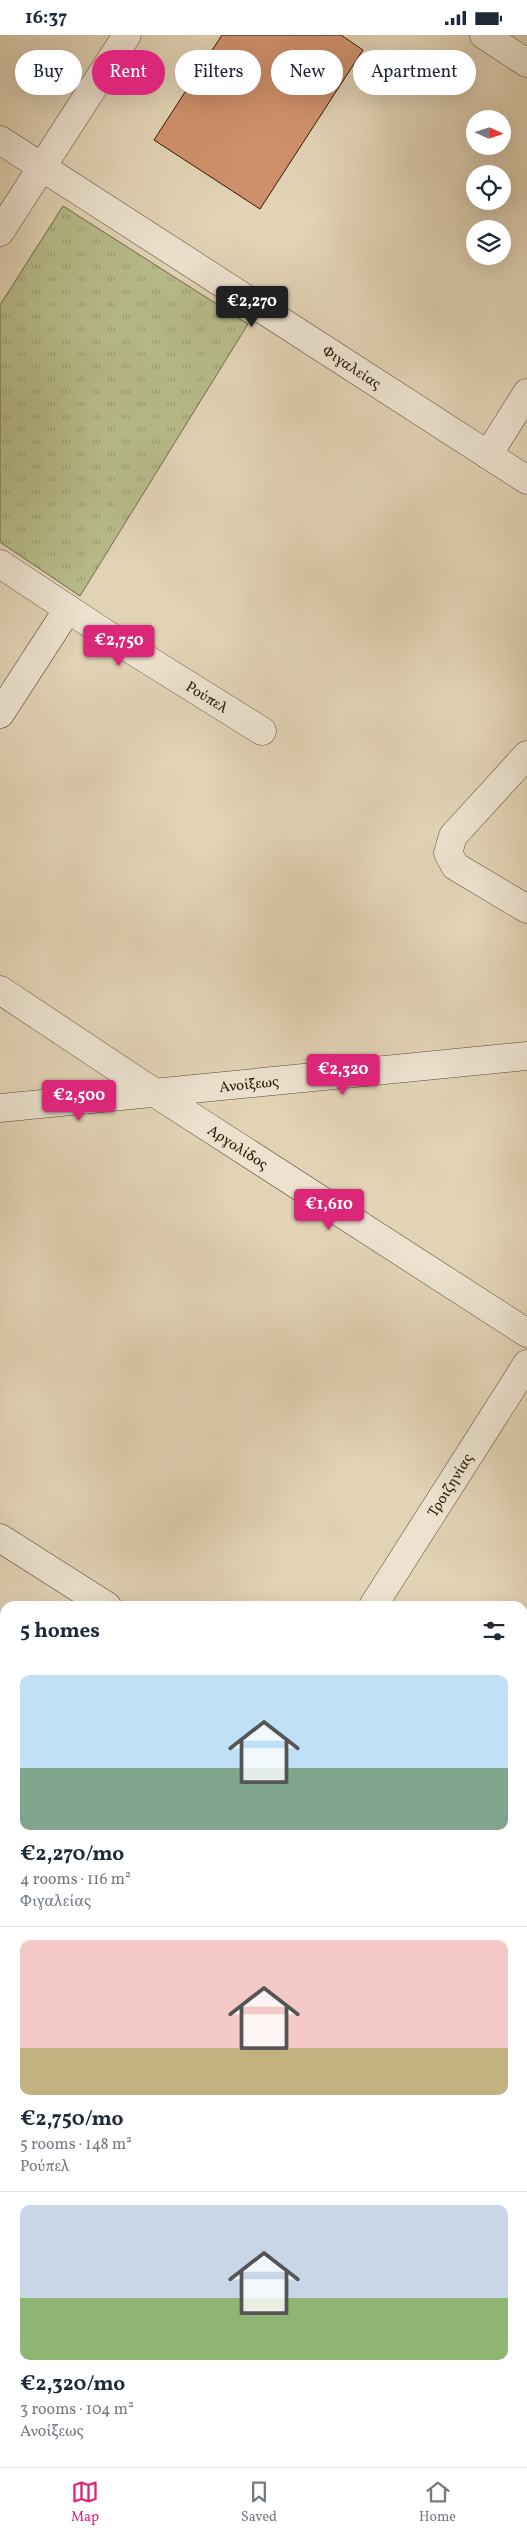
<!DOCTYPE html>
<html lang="en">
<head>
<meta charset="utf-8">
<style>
  body { margin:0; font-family:Vollkorn,serif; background:#f2f2f3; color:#1f2937; height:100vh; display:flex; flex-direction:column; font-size:19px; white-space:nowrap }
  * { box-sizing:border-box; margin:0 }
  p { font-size:16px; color:#747a83 }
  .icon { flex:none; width:28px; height:28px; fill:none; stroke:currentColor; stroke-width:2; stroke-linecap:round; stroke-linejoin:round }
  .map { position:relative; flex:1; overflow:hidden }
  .drawer { position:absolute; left:0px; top:1566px; width:528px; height:866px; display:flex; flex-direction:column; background:#fff; border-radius:15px 15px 0 0; box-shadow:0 5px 20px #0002 }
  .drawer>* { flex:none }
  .banner { position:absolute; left:15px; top:15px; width:498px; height:45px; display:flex; gap:10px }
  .needle { width:32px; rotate:93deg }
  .fabs { position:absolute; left:466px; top:75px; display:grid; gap:10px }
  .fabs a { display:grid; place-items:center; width:45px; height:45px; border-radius:50%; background:#fff; box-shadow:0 5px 20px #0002; font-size:25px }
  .price { position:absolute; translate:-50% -42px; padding:0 11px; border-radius:5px; background:#db2777; color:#fff; font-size:16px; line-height:32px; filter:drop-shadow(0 1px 2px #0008) }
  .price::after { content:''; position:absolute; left:50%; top:30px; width:15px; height:11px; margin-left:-8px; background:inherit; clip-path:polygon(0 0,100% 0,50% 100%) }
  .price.active { background:#222; color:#fff }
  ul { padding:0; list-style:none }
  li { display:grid; align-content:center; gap:10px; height:265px; padding:0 20px }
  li+li { border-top:1px solid #e0e1e3 }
  li span { display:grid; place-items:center; height:155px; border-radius:10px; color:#555 }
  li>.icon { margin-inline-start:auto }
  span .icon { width:90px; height:90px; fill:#fffc; stroke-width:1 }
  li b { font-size:21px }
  h2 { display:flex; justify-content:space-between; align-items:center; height:60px; padding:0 20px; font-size:21px }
  .tag { padding:0 18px; border-radius:22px; background:#fff; box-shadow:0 5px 20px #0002; font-size:18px; line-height:45px }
  .tag.active { background:#db2777; color:#fff }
  .status { display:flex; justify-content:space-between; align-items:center; height:35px; padding:0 25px; background:#fff; direction:ltr }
  .status svg { height:14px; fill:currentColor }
  .tabs { display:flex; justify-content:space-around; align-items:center; height:70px; border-top:1px solid #e0e1e3; background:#fff; font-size:14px; color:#747a83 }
  .tabs a { display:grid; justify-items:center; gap:2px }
  .tabs .active { color:#db2777 }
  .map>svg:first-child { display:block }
</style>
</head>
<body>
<div class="status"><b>16:37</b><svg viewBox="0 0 49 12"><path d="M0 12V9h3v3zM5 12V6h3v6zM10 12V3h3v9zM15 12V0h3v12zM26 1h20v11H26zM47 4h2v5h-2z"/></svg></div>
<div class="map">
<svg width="527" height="2432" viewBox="0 0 527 2432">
  <defs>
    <pattern id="grass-tufts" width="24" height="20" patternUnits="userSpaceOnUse" patternTransform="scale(1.25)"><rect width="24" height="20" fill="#b7bb8b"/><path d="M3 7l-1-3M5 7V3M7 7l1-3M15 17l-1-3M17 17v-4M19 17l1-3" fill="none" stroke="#9ea076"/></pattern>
  </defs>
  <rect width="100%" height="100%" fill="#e2d3b5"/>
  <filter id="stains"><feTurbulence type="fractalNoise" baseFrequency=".004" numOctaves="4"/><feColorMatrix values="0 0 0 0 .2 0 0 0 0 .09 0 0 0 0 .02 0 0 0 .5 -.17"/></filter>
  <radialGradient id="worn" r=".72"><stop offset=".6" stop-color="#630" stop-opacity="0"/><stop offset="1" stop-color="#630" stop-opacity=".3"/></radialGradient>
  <polygon fill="url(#grass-tufts)" stroke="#726a4a" points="63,171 248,289 80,561 0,507 0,270"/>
  <polygon fill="#cf916c" stroke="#2e1a08" points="222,0 341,0 363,15 260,174 154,105"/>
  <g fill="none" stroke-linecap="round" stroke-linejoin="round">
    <g stroke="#5b4833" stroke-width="29">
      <g id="minor">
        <polyline points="484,0 527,28"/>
        <polyline points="0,105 527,445"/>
        <polyline points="0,197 127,0"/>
        <polyline points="488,420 527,358"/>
        <polyline points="0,529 103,597 262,696"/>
        <polyline points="0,679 68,574"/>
        <polyline points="527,720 453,801 448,818 455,831 527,874"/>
        <polyline points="0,955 155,1058 527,1298"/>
        <polyline points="0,1073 527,1021"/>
        <polyline points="0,1503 107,1571"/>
        <polyline points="373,1571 527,1329"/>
        <polyline points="522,1737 527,1729"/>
        <polyline points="522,1865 527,1858"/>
        <polyline points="522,1923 527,1928"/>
        <polyline points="522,2206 527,2199"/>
        <polyline points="522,2288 527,2291"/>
        <polyline points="378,2432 381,2428"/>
      </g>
    </g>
    <g stroke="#2e1a08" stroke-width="29">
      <g id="major">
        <polyline points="0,1986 5,1997"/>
        <polyline points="189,2428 191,2432"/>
      </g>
    </g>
    <g stroke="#2e1a08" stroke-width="29">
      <g id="highway">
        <polyline points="0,2166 5,2177"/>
        <polyline points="0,2385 5,2396"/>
        <polyline points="19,2428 21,2432"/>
        <polyline points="114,2428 116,2432"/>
      </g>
    </g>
    <use href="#minor" stroke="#ece2cf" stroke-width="28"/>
    <use href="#major" stroke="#e1ba7a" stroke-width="28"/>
    <use href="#highway" stroke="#e1ba7a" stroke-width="28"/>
  </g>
  <g text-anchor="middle" stroke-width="4.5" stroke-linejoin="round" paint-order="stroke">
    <g font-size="15" fill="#2e1a08" stroke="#ece2cf">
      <text transform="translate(352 332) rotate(33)" y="5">Φιγαλείας</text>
      <text transform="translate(207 662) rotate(32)" y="5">Ρούπελ</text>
      <text transform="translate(249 1049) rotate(-6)" y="5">Ανοίξεως</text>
      <text transform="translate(238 1112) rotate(33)" y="5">Αργολίδος</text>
      <text transform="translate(450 1450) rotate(-58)" y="5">Τροιζηνίας</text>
    </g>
  </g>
  <rect width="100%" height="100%" filter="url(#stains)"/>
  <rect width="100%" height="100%" fill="url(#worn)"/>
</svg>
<div class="fabs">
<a><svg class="needle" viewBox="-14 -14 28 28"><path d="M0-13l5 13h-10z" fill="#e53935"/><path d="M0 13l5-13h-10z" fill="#747a83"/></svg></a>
<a><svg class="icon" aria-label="locate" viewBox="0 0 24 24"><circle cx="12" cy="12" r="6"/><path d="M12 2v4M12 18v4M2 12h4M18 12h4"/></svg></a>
<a><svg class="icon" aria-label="layers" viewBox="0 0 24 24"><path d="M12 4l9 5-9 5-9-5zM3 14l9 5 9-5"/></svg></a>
</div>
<b class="price active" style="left:252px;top:293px">€2,270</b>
<b class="price" style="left:119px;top:632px">€2,750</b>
<b class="price" style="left:343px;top:1061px">€2,320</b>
<b class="price" style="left:79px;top:1087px">€2,500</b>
<b class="price" style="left:329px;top:1196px">€1,610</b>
<div class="banner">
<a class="tag">Buy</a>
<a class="tag active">Rent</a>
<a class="tag">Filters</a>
<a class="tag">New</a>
<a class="tag">Apartment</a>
</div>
<section class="drawer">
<h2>5 homes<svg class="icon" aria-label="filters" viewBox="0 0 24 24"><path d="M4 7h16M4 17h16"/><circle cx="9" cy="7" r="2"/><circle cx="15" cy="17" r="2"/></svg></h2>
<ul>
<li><span style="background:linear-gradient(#bfe0f5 60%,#7fa58c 0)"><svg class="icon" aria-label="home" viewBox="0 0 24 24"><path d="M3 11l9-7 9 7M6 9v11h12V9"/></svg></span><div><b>€2,270/mo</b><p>4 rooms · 116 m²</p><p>Φιγαλείας</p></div></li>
<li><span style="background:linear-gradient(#f6c9c9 70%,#c2b280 0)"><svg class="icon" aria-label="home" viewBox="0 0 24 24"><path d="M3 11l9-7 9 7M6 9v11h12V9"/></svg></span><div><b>€2,750/mo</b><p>5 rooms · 148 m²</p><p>Ρούπελ</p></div></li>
<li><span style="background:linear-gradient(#c9d6e8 60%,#8fb573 0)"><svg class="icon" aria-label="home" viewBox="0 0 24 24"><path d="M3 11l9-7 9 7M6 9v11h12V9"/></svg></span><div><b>€2,320/mo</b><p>3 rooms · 104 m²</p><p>Ανοίξεως</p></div></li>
</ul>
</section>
</div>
<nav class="tabs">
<a class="active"><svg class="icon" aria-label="map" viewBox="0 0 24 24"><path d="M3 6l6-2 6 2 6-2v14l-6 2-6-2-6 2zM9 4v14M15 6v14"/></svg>Map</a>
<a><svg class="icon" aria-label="saved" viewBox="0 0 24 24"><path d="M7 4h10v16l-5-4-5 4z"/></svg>Saved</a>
<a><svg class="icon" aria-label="home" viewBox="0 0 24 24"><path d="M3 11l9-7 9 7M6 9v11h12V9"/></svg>Home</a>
</nav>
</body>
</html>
